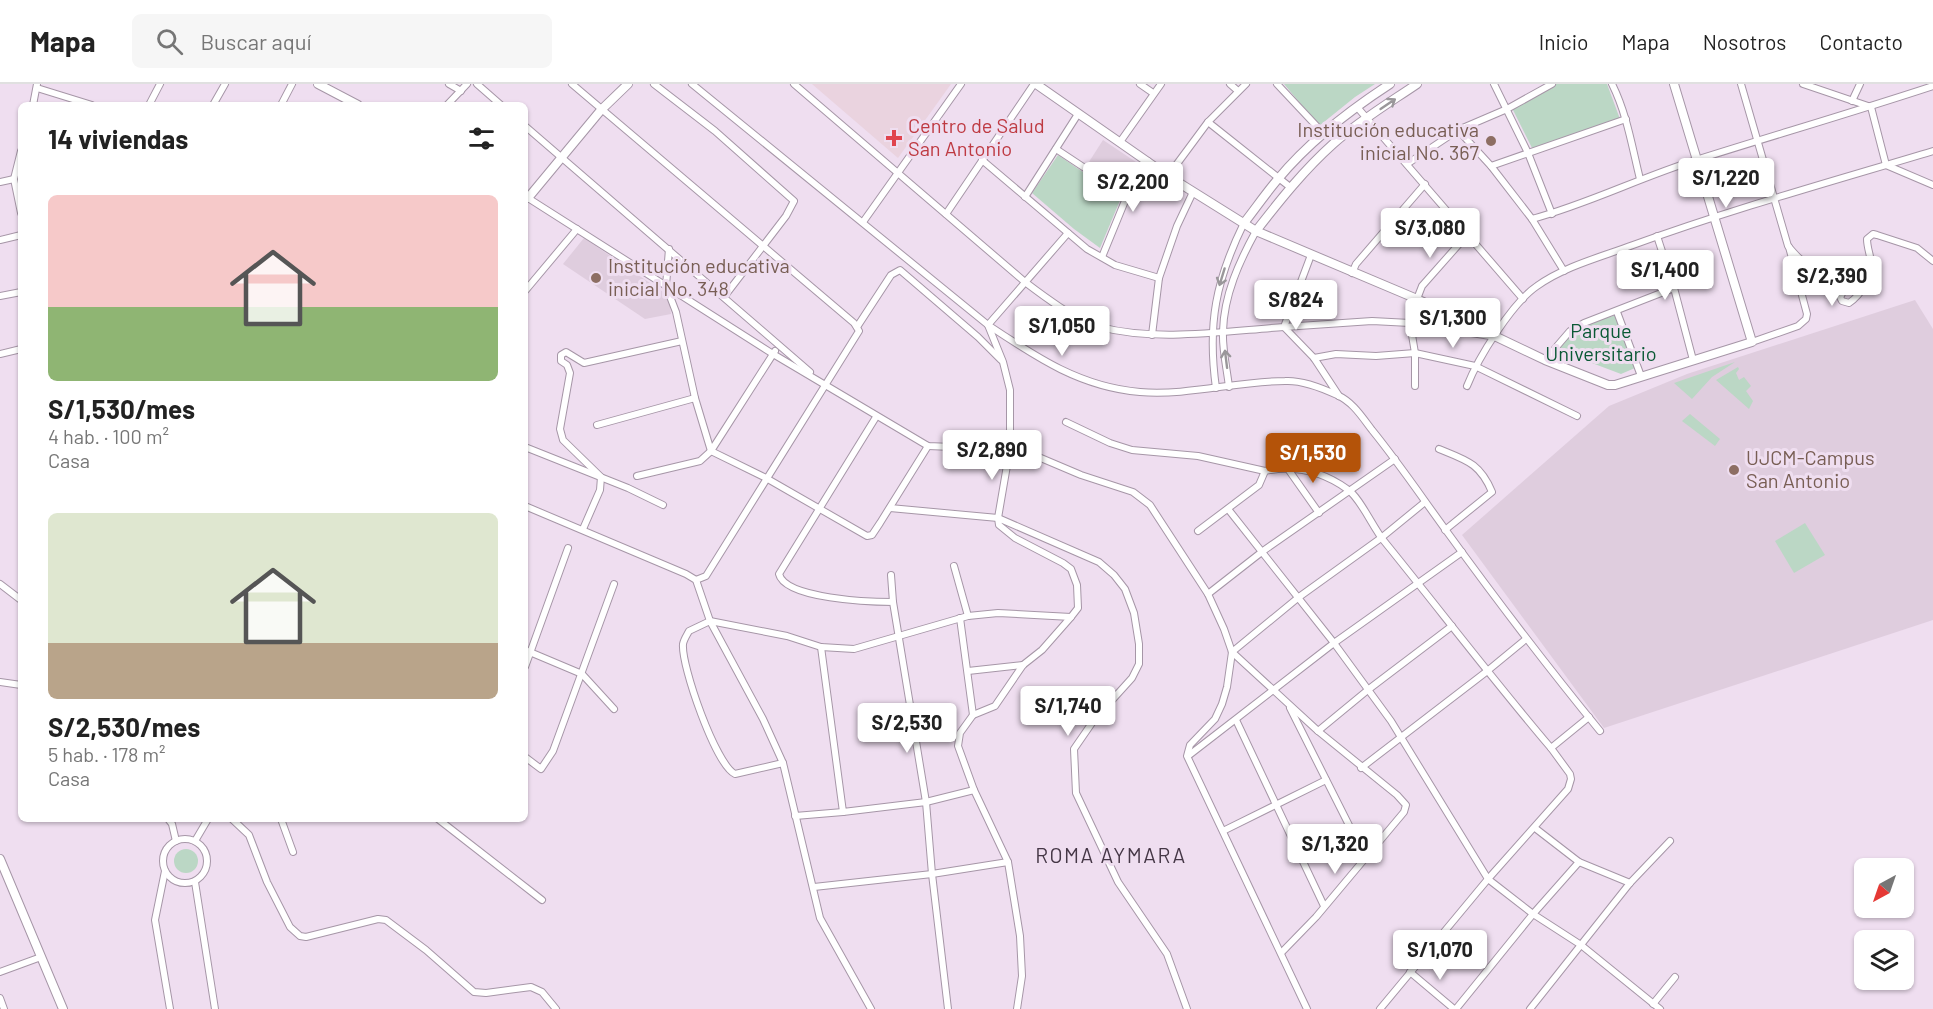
<!DOCTYPE html>
<html lang="es">
<head>
<meta charset="utf-8">
<style>
  body { margin:0; font-family:Barlow,sans-serif; background:#f6f6f6; color:#222; height:100vh; display:flex; flex-direction:column; font-size:22px; white-space:nowrap }
  * { box-sizing:border-box; margin:0 }
  p { font-size:20px; color:#767676 }
  .icon { flex:none; width:33px; height:33px; fill:none; stroke:currentColor; stroke-width:2; stroke-linecap:round; stroke-linejoin:round }
  .map { position:relative; flex:1; overflow:hidden }
  .drawer { position:absolute; left:18px; top:18px; width:510px; height:720px; display:flex; flex-direction:column; background:#fff; border-radius:9px; box-shadow:0 2px 4px #0004 }
  .drawer>* { flex:none }
  .needle { width:39px; rotate:220deg }
  .buttons { position:absolute; left:1854px; top:774px; display:grid; gap:12px }
  .buttons a { display:grid; place-items:center; width:60px; height:60px; border-radius:9px; background:#fff; box-shadow:0 2px 4px #0004; font-size:30px }
  .price { position:absolute; translate:-50% -51px; padding:0 14px; border-radius:6px; background:#fff; color:#222; font-size:20px; line-height:39px; filter:drop-shadow(0 2px 3px #0008) }
  .price::after { content:''; position:absolute; left:50%; top:36px; width:18px; height:14px; margin-left:-9px; background:inherit; clip-path:polygon(0 0,100% 0,50% 100%) }
  .price.selected { background:#b45309; color:#fff }
  ul { padding:0; list-style:none }
  li { display:grid; align-content:center; gap:12px; height:318px; padding:0 30px }
  li span { display:grid; place-items:center; height:186px; border-radius:9px; color:#555 }
  li>.icon { margin-inline-start:auto }
  span .icon { width:108px; height:108px; fill:#fffc; stroke-width:1 }
  li b { font-size:26px }
  h2 { display:flex; justify-content:space-between; align-items:center; height:72px; padding:0 30px; font-size:26px }
  header { display:flex; align-items:center; gap:36px; box-sizing:border-box; height:84px; padding:0 30px; background:#fff; border-bottom:2px solid #e0e0e0 }
  header strong { font-size:28px }
  nav { display:flex; gap:33px; margin-inline-start:auto; font-size:21px }
  .search { width:420px; height:54px; background:#f6f6f6; display:flex; align-items:center; gap:15px; box-sizing:border-box; padding:0 21px; border-radius:9px; color:#767676; font-size:22px }
  .map>svg:first-child { display:block }
</style>
</head>
<body>
<header>
<strong>Mapa</strong>
<div class="search"><svg class="icon" aria-label="search" viewBox="0 0 24 24"><circle cx="10" cy="10" r="6"/><path d="M15 15l6 6"/></svg>Buscar aquí</div>
<nav><a>Inicio</a><a>Mapa</a><a>Nosotros</a><a>Contacto</a></nav>
</header>
<div class="map">
<svg width="1933" height="925" viewBox="0 0 1933 925">
  <rect width="100%" height="100%" fill="#efdef0"/>
  <g fill="#dfcdde">
    <polygon points="1103,56 1142,82 1126,107 1087,81"/>
    <polygon points="584,154 669,212 671,230 645,235 563,180"/>
    <polygon points="1915,216 1933,245 1933,536 1604,644 1462,451 1609,322 1687,290"/>
  </g>
  <polygon fill="#ead3df" points="812,0 951,0 898,74"/>
  <g fill="#bbd7c5">
    <polygon points="1284,0 1375,0 1355,13 1319,42"/>
    <polygon points="1550,0 1607,0 1620,35 1532,64 1512,24"/>
    <polygon points="1058,71 1121,114 1100,164 1074,145 1032,109"/>
    <path d="M1616,231L1635,284L1621,290L1555,265C1577,241 1586,241 1616,231Z"/>
    <polygon points="1735,278 1712,293 1692,315 1674,299"/>
    <polygon points="1738,283 1739,285 1736,289 1739,296 1744,293 1751,302 1746,307 1753,317 1749,325 1716,296"/>
    <polygon points="1690,330 1720,355 1715,362 1682,337"/>
    <polygon points="1805,439 1825,471 1794,489 1775,457"/>
    <circle cx="186" cy="777" r="12"/>
  </g>
  <g fill="none" stroke-linecap="round" stroke-linejoin="round">
    <g stroke="#a696a7" stroke-width="8">
      <g id="minor">
        <polyline points="449,0 461,7"/>
        <polyline points="477,0 501,21"/>
        <polyline points="572,0 854,239 859,247 706,492 696,496"/>
        <polyline points="654,0 715,47 794,117 786,132 724,213"/>
        <path d="M692,0L988,241C1036,273 1080,303 1140,308C1188,312 1237,297 1285,297C1302,296 1322,304 1337,311C1353,318 1362,333 1372,346C1398,378 1421,412 1445,445C1495,514 1546,581 1600,647"/>
        <path d="M794,0L1025,198C1046,214 1074,235 1100,243C1157,258 1226,247 1284,243L1311,171"/>
        <polyline points="1140,0 1153,9"/>
        <polyline points="1230,0 1238,7"/>
        <polyline points="1277,0 1324,50"/>
        <polyline points="1494,0 1528,69 1552,130"/>
        <path d="M1612,0C1627,30 1632,63 1640,95"/>
        <path d="M1741,0L1788,162C1793,168 1799,175 1805,179C1822,187 1863,178 1840,213L1842,217L1849,219C1861,211 1872,193 1871,178C1870,170 1867,163 1867,155L1873,150L1877,151L1917,164L1933,177"/>
        <polyline points="1803,0 1871,23 1886,81 1933,101"/>
        <polyline points="37,4 92,21"/>
        <polyline points="1852,17 1860,0"/>
        <polyline points="33,21 37,0"/>
        <polyline points="149,21 160,0"/>
        <polyline points="213,21 225,0"/>
        <polyline points="281,21 292,0"/>
        <polyline points="447,21 467,0"/>
        <polyline points="1357,23 1523,215"/>
        <polyline points="1208,38 1290,103"/>
        <polyline points="525,42 810,288"/>
        <polyline points="1458,46 1491,82 1532,135 1564,187"/>
        <polyline points="1120,58 1161,0"/>
        <polyline points="1056,65 1127,112"/>
        <polyline points="21,67 14,95 21,129"/>
        <polyline points="982,76 1087,165 1115,181 1159,194"/>
        <polyline points="1407,80 1458,46 1507,25 1552,0"/>
        <polyline points="1491,82 1626,35"/>
        <polyline points="1168,92 1208,38 1246,0"/>
        <polyline points="0,98 14,95"/>
        <polyline points="1025,113 1078,30"/>
        <polyline points="525,116 528,114 773,270 928,362 1022,366 1081,391 1133,408 1150,421 1208,510 1224,545 1232,568 1227,603 1222,620 1215,635 1190,661 1187,672 1307,925"/>
        <polyline points="946,130 1034,0"/>
        <path d="M1532,135C1588,120 1641,93 1696,76C1775,51 1854,28 1933,2"/>
        <polyline points="863,138 961,0"/>
        <polyline points="1068,149 988,241 1003,278 1010,306 1010,364 998,434 999,441 1015,454 1063,479 1071,485 1077,501 1078,524 1071,533"/>
        <polyline points="1657,152 1674,204 1693,276"/>
        <polyline points="0,156 21,151"/>
        <polyline points="669,165 666,202 676,228 695,314 711,367 766,394 867,452 872,451 880,439 928,362"/>
        <polyline points="1102,173 1127,112 1148,77"/>
        <polyline points="1352,189 1356,180 1425,100"/>
        <polyline points="525,207 577,145"/>
        <polyline points="0,212 21,208"/>
        <polyline points="1417,215 1422,202 1468,150"/>
        <polyline points="1617,228 1641,292"/>
        <polyline points="1410,239 1415,269 1415,302"/>
        <polyline points="857,243 891,191 900,186 978,253 1001,276"/>
        <polyline points="1152,251 1159,194 1177,142 1193,108"/>
        <polyline points="1752,258 1798,242 1806,235 1807,230 1789,163"/>
        <polyline points="0,270 21,265"/>
        <polyline points="1314,274 1336,270 1376,272 1415,269 1475,282 1577,332"/>
        <polyline points="1545,276 1570,247 1584,239 1674,204"/>
        <path d="M1467,302C1478,274 1512,219 1537,202C1565,182 1601,173 1633,161C1732,125 1833,97 1933,67"/>
        <path d="M1229,303C1227,285 1222,265 1223,247C1224,211 1239,178 1256,147"/>
        <path d="M1216,304C1207,240 1216,196 1244,139"/>
        <polyline points="1339,312 1314,274 1284,243 1372,237 1410,239 1490,252"/>
        <path d="M876,333L779,490C785,515 871,518 893,518L926,718L974,706"/>
        <polyline points="1066,338 1110,359 1132,366 1198,372 1265,387"/>
        <polyline points="597,341 695,314"/>
        <polyline points="525,363 628,404 663,421"/>
        <path d="M1439,365C1466,376 1480,379 1492,408L1445,446"/>
        <polyline points="1288,385 1319,429"/>
        <polyline points="637,392 700,377 711,367 775,267"/>
        <polyline points="525,422 686,490 696,496 710,537 763,635 783,679 820,834 871,925"/>
        <polyline points="890,424 998,434 1099,478 1114,491 1125,505 1134,529 1139,560 1139,580 1132,594 1094,636 1074,665 1076,709 1118,798 1167,870 1187,925"/>
        <polyline points="1228,425 1334,559 1391,637 1488,795 1533,830 1581,861 1660,925"/>
        <polyline points="583,445 600,406 601,393 563,356 560,345 570,289 567,281 561,277 561,271 566,268 584,279 682,257"/>
        <path d="M1198,447L1259,401L1265,387C1295,381 1322,387 1347,405C1360,413 1373,444 1384,457C1440,526 1493,596 1551,664L1589,633"/>
        <polyline points="954,482 968,532"/>
        <polyline points="891,491 893,518"/>
        <polyline points="0,500 21,516"/>
        <polyline points="1208,510 1263,467 1395,375"/>
        <polyline points="960,534 973,631"/>
        <polyline points="821,563 843,728 926,718 932,790 948,925"/>
        <polyline points="525,566 582,590 614,625"/>
        <polyline points="1232,568 1318,647 1397,711 1406,721 1404,728 1316,833 1281,869"/>
        <polyline points="1232,568 1299,513 1381,454 1425,418"/>
        <polyline points="525,583 568,464"/>
        <polyline points="968,587 1023,581"/>
        <polyline points="0,598 21,601"/>
        <polyline points="1290,624 1365,773"/>
        <polyline points="1236,636 1324,822"/>
        <polyline points="1318,647 1369,605 1452,542"/>
        <polyline points="1188,672 1334,559 1462,468"/>
        <polyline points="525,673 541,685 553,667 614,500"/>
        <path d="M783,679L735,690C716,681 681,582 683,560C684,555 687,551 689,547L710,537L787,552L821,563L854,565L968,532L998,529L1071,533L1042,566L1023,581L995,622L973,631L960,649L958,662L974,706L1008,778L1020,852L1022,892L1017,925"/>
        <polyline points="1361,684 1486,588 1526,555"/>
        <polyline points="795,732 843,728"/>
        <polyline points="168,735 172,740 176,757"/>
        <polyline points="232,735 249,751 267,798 290,843 300,852 306,853 378,835 386,836 426,866 474,908 486,909 531,903 542,908 556,925"/>
        <polyline points="281,735 293,768"/>
        <polyline points="438,735 542,816"/>
        <polyline points="1535,744 1579,778 1630,799"/>
        <polyline points="1223,747 1326,696"/>
        <circle cx="185" cy="777" r="22"/>
        <polyline points="195,757 208,735"/>
        <polyline points="165,787 155,836 170,925"/>
        <polyline points="195,798 215,925"/>
        <polyline points="814,803 932,790 1008,778"/>
        <polyline points="0,888 41,873"/>
        <polyline points="1410,888 1454,925"/>
        <polyline points="0,914 4,925"/>
        <polyline points="1653,920 1675,893"/>
        <polyline points="1380,925 1488,795 1568,705 1571,695 1570,690 1551,664"/>
        <polyline points="1456,925 1533,830 1579,778"/>
        <polyline points="1530,925 1630,799 1670,757"/>
      </g>
    </g>
    <g stroke="#a696a7" stroke-width="10">
      <g id="tertiary">
        <polyline points="318,0 358,21"/>
        <polyline points="1036,0 1168,92 1256,147 1417,215 1545,276 1608,301 1615,301 1752,258 1674,0"/>
        <polyline points="525,113 528,114 601,26 628,0"/>
        <path d="M1244,139C1255,125 1266,109 1278,95C1308,59 1350,26 1390,0"/>
        <path d="M1256,147C1280,116 1304,86 1333,60C1359,37 1389,19 1417,0"/>
        <polyline points="0,775 63,925"/>
      </g>
    </g>
    <use href="#minor" stroke="#fff" stroke-width="6"/>
    <use href="#tertiary" stroke="#fff" stroke-width="8"/>
  </g>
  <defs><path id="oneway-shaft" d="M-6 0H5M1.5-3L5.5 0L1.5 3" fill="none" stroke-width="1.6" stroke-linecap="round" stroke-linejoin="round" transform="scale(1.5)"/></defs>
  <g stroke="#9a979a">
    <use href="#oneway-shaft" transform="translate(1388 20) rotate(-34)"/>
    <use href="#oneway-shaft" transform="translate(1222 193) rotate(107)"/>
    <use href="#oneway-shaft" transform="translate(1226 275) rotate(-97)"/>
  </g>
  <path fill="#e0444e" stroke="#efdef0" stroke-width="2" d="M891 45h6v6h6v6h-6v6h-6v-6h-6v-6h6z"/>
  <g fill="#8d6e63" stroke="#efdef0" stroke-width="2">
    <circle cx="1491" cy="57" r="6"/>
    <circle cx="596" cy="194" r="6"/>
    <circle cx="1734" cy="386" r="6"/>
  </g>
  <g text-anchor="middle" stroke-width="6" stroke-linejoin="round" paint-order="stroke">
    <g font-size="20" fill="#be3a42" stroke="#efdef0" text-anchor="start">
      <text x="908" y="49">Centro de Salud<tspan x="908" dy="23">San Antonio</tspan></text>
    </g>
    <g font-size="20" fill="#785e54" stroke="#efdef0" text-anchor="start">
      <text x="1479" y="53" text-anchor="end">Institución educativa<tspan x="1479" dy="23">inicial No. 367</tspan></text>
      <text x="608" y="189">Institución educativa<tspan x="608" dy="23">inicial No. 348</tspan></text>
      <text x="1746" y="381">UJCM-Campus<tspan x="1746" dy="23">San Antonio</tspan></text>
    </g>
    <g font-size="20" fill="#0a5935" stroke="#efdef0">
      <text x="1601" y="254">Parque<tspan x="1601" dy="23">Universitario</tspan></text>
    </g>
    <g font-size="21" letter-spacing="1.5" fill="#453746" stroke="#efdef0">
      <text x="1111" y="779">ROMA AYMARA</text>
    </g>
  </g>
</svg>
<div class="buttons">
<a><svg class="needle" viewBox="-14 -14 28 28"><path d="M0-13l5 13h-10z" fill="#e53935"/><path d="M0 13l5-13h-10z" fill="#767676"/></svg></a>
<a><svg class="icon" aria-label="layers" viewBox="0 0 24 24"><path d="M12 4l9 5-9 5-9-5zM3 14l9 5 9-5"/></svg></a>
</div>
<b class="price" style="left:1726px;top:125px">S/1,220</b>
<b class="price" style="left:1133px;top:129px">S/2,200</b>
<b class="price" style="left:1430px;top:175px">S/3,080</b>
<b class="price" style="left:1665px;top:217px">S/1,400</b>
<b class="price" style="left:1832px;top:223px">S/2,390</b>
<b class="price" style="left:1296px;top:247px">S/824</b>
<b class="price" style="left:1453px;top:265px">S/1,300</b>
<b class="price" style="left:1062px;top:273px">S/1,050</b>
<b class="price" style="left:992px;top:397px">S/2,890</b>
<b class="price selected" style="left:1313px;top:400px">S/1,530</b>
<b class="price" style="left:1068px;top:653px">S/1,740</b>
<b class="price" style="left:907px;top:670px">S/2,530</b>
<b class="price" style="left:1335px;top:791px">S/1,320</b>
<b class="price" style="left:1440px;top:897px">S/1,070</b>
<section class="drawer">
<h2>14 viviendas<svg class="icon" aria-label="filters" viewBox="0 0 24 24"><path d="M4 7h16M4 17h16"/><circle cx="9" cy="7" r="2"/><circle cx="15" cy="17" r="2"/></svg></h2>
<ul>
<li><span style="background:linear-gradient(#f6c9c9 60%,#8fb573 0)"><svg class="icon" aria-label="home" viewBox="0 0 24 24"><path d="M3 11l9-7 9 7M6 9v11h12V9"/></svg></span><div><b>S/1,530/mes</b><p>4 hab. · 100 m²</p><p>Casa</p></div></li>
<li><span style="background:linear-gradient(#dfe7d0 70%,#b9a48a 0)"><svg class="icon" aria-label="home" viewBox="0 0 24 24"><path d="M3 11l9-7 9 7M6 9v11h12V9"/></svg></span><div><b>S/2,530/mes</b><p>5 hab. · 178 m²</p><p>Casa</p></div></li>
</ul>
</section>
</div>
</body>
</html>
